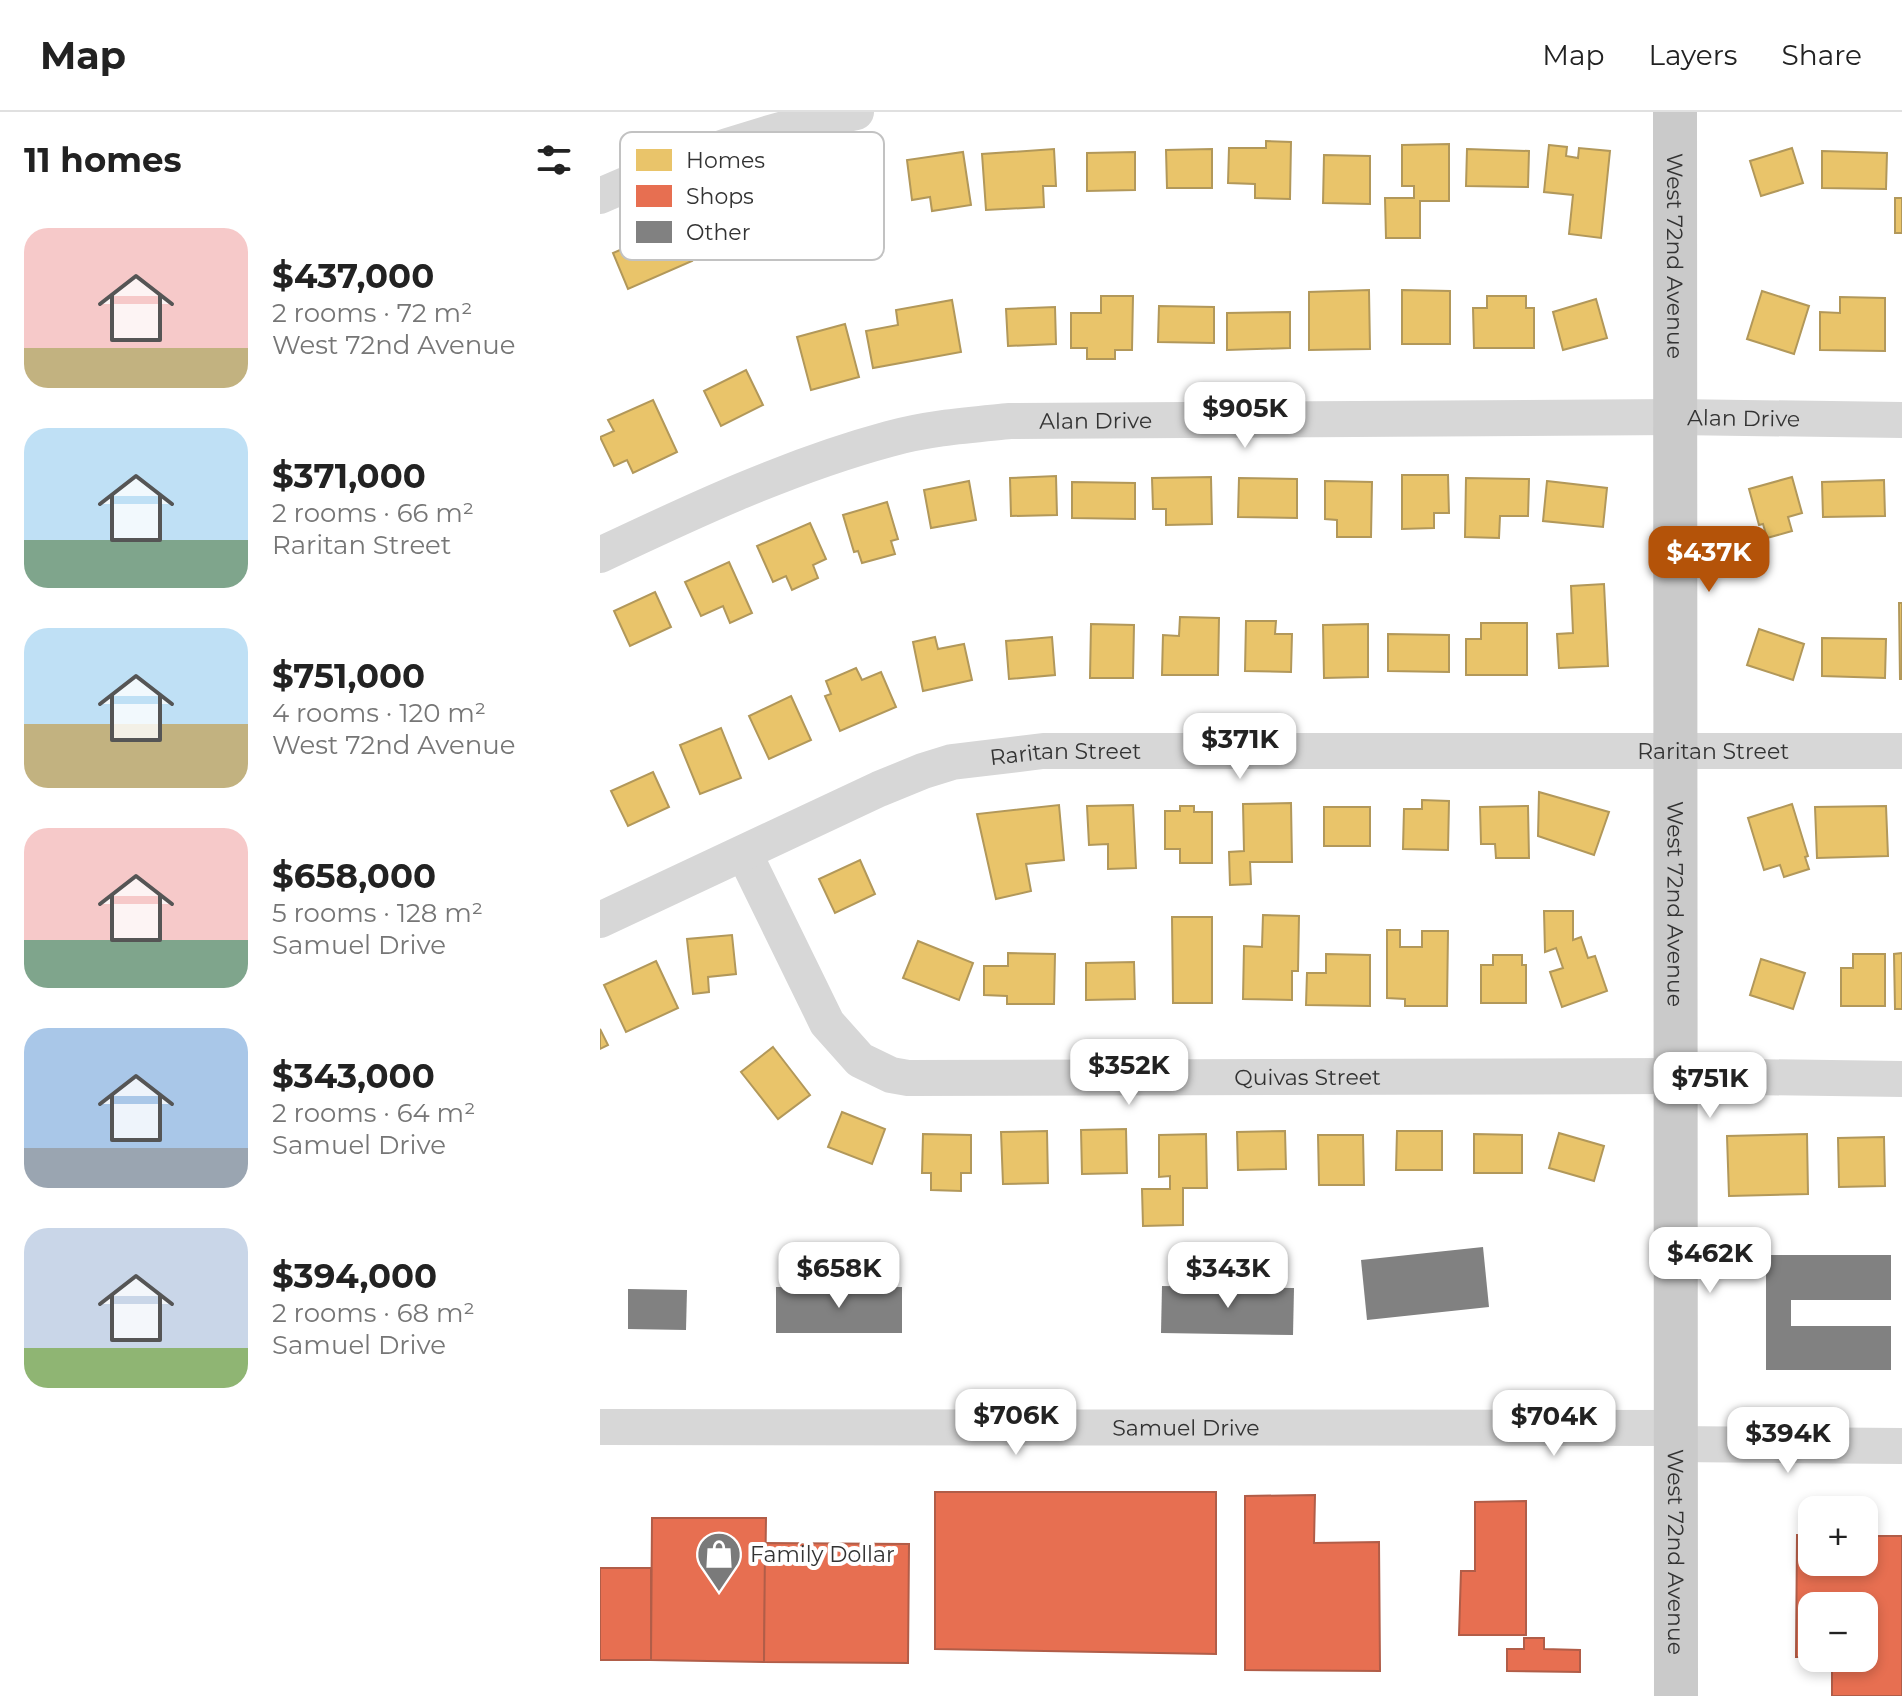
<!DOCTYPE html>
<html lang="en">
<head>
<meta charset="utf-8">
<style>
  body { margin:0; font-family:Montserrat,sans-serif; background:#f6f6f6; color:#222; height:100vh; display:flex; flex-direction:column; font-size:30px; white-space:nowrap }
  * { box-sizing:border-box; margin:0 }
  p { font-size:26px; color:#767676 }
  .icon { flex:none; width:44px; height:44px; fill:none; stroke:currentColor; stroke-width:2; stroke-linecap:round; stroke-linejoin:round }
  .map { position:relative; flex:1; overflow:hidden }
  .drawer { display:flex; flex-direction:column; background:#fff; width:600px }
  .drawer>* { flex:none }
  .controls { position:absolute; left:1198px; top:1384px; display:grid; gap:16px }
  .controls a { display:grid; place-items:center; width:80px; height:80px; border-radius:16px; background:#fff; box-shadow:0 4px 12px #0003; font-size:40px }
  .price { position:absolute; translate:-50% -68px; padding:0 18px; border-radius:16px; background:#fff; color:#222; font-size:26px; line-height:52px; filter:drop-shadow(0 2px 4px #0008) }
  .price::after { content:''; position:absolute; left:50%; top:48px; width:24px; height:18px; margin-left:-12px; background:inherit; clip-path:polygon(0 0,100% 0,50% 100%) }
  .price.current { background:#b45309; color:#fff }
  ul { padding:0; list-style:none }
  li { display:flex; align-items:center; gap:24px; height:200px; padding:0 24px }
  li span { display:grid; place-items:center; flex:none; width:224px; height:160px; border-radius:24px; color:#555 }
  li>.icon { margin-inline-start:auto }
  span .icon { width:96px; height:96px; fill:#fffc; stroke-width:1 }
  li b { font-size:34px }
  h2 { display:flex; justify-content:space-between; align-items:center; height:96px; padding:0 24px; font-size:34px }
  header { display:flex; align-items:center; gap:48px; box-sizing:border-box; height:112px; padding:0 40px; background:#fff; border-bottom:2px solid #e0e0e0 }
  header strong { font-size:38px }
  nav { display:flex; gap:44px; margin-inline-start:auto; font-size:28px }
  main { display:flex; flex:1; min-height:0 }
  .map>svg:first-child { display:block }
</style>
</head>
<body>
<header>
<strong>Map</strong>
<nav><a>Map</a><a>Layers</a><a>Share</a></nav>
</header>
<main>
<section class="drawer">
<h2>11 homes<svg class="icon" aria-label="filters" viewBox="0 0 24 24"><path d="M4 7h16M4 17h16"/><circle cx="9" cy="7" r="2"/><circle cx="15" cy="17" r="2"/></svg></h2>
<ul>
<li><span style="background:linear-gradient(#f6c9c9 75%,#c2b280 0)"><svg class="icon" aria-label="home" viewBox="0 0 24 24"><path d="M3 11l9-7 9 7M6 9v11h12V9"/></svg></span><div><b>$437,000</b><p>2 rooms · 72 m²</p><p>West 72nd Avenue</p></div></li>
<li><span style="background:linear-gradient(#bfe0f5 70%,#7fa58c 0)"><svg class="icon" aria-label="home" viewBox="0 0 24 24"><path d="M3 11l9-7 9 7M6 9v11h12V9"/></svg></span><div><b>$371,000</b><p>2 rooms · 66 m²</p><p>Raritan Street</p></div></li>
<li><span style="background:linear-gradient(#bfe0f5 60%,#c2b280 0)"><svg class="icon" aria-label="home" viewBox="0 0 24 24"><path d="M3 11l9-7 9 7M6 9v11h12V9"/></svg></span><div><b>$751,000</b><p>4 rooms · 120 m²</p><p>West 72nd Avenue</p></div></li>
<li><span style="background:linear-gradient(#f6c9c9 70%,#7fa58c 0)"><svg class="icon" aria-label="home" viewBox="0 0 24 24"><path d="M3 11l9-7 9 7M6 9v11h12V9"/></svg></span><div><b>$658,000</b><p>5 rooms · 128 m²</p><p>Samuel Drive</p></div></li>
<li><span style="background:linear-gradient(#a9c7e8 75%,#9aa5b1 0)"><svg class="icon" aria-label="home" viewBox="0 0 24 24"><path d="M3 11l9-7 9 7M6 9v11h12V9"/></svg></span><div><b>$343,000</b><p>2 rooms · 64 m²</p><p>Samuel Drive</p></div></li>
<li><span style="background:linear-gradient(#c9d6e8 75%,#8fb573 0)"><svg class="icon" aria-label="home" viewBox="0 0 24 24"><path d="M3 11l9-7 9 7M6 9v11h12V9"/></svg></span><div><b>$394,000</b><p>2 rooms · 68 m²</p><p>Samuel Drive</p></div></li>
</ul>
</section>
<div class="map">
<svg width="1302" height="1584" viewBox="0 0 1302 1584">
  <rect width="100%" height="100%" fill="#fff"/>
  <g fill="#e9c46a" stroke="#b2985a" stroke-width="2">
    <polygon points="666,29 691,30 690,87 655,86 655,72 628,71 629,36 666,36"/>
    <polygon points="849,32 849,89 820,89 820,126 786,126 785,86 814,86 814,74 802,74 802,33"/>
    <polygon points="949,33 967,35 966,44 978,46 979,36 1010,39 1001,126 969,122 973,83 944,80"/>
    <polygon points="1192,36 1203,71 1161,84 1150,49"/>
    <polygon points="454,37 456,74 443,74 444,95 386,98 382,42"/>
    <polygon points="612,37 612,76 567,76 566,38"/>
    <polygon points="867,37 929,39 928,75 866,74"/>
    <polygon points="1222,39 1287,41 1286,77 1222,76"/>
    <polygon points="363,40 371,93 332,99 330,85 312,88 307,48"/>
    <polygon points="535,40 535,78 487,79 487,41"/>
    <polygon points="724,43 770,44 770,92 723,91"/>
    <rect x="1295" y="86" width="7" height="35"/>
    <polygon points="77,113 92,149 28,177 13,141"/>
    <polygon points="769,178 770,237 709,238 709,180"/>
    <polygon points="802,178 850,179 850,232 802,232"/>
    <polygon points="1162,179 1209,194 1194,242 1147,227"/>
    <polygon points="501,184 533,184 532,238 515,238 515,247 487,247 487,236 471,236 471,201 501,201"/>
    <polygon points="887,184 926,184 926,196 934,196 934,236 874,236 873,196 887,196"/>
    <polygon points="1240,185 1285,186 1285,239 1220,238 1220,200 1240,201"/>
    <polygon points="996,187 1007,226 963,238 953,200"/>
    <polygon points="352,188 361,240 273,256 266,219 298,213 296,198"/>
    <polygon points="559,194 614,195 614,231 558,230"/>
    <polygon points="455,195 456,232 408,234 406,197"/>
    <polygon points="690,200 690,236 627,238 627,201"/>
    <polygon points="245,212 259,265 211,278 197,225"/>
    <polygon points="146,258 163,293 121,314 104,279"/>
    <polygon points="53,288 77,340 33,361 27,348 14,354 0,325 14,319 8,308"/>
    <polygon points="802,363 848,363 849,401 834,401 834,416 802,417"/>
    <polygon points="456,364 457,403 411,404 410,366"/>
    <polygon points="611,365 612,412 566,413 566,397 553,397 552,366"/>
    <polygon points="1192,365 1202,401 1188,405 1192,419 1167,426 1163,412 1159,413 1149,377"/>
    <polygon points="639,366 697,367 697,406 638,405"/>
    <polygon points="866,366 929,367 928,404 900,404 899,426 865,425"/>
    <polygon points="1284,368 1285,404 1223,405 1222,370"/>
    <polygon points="369,369 376,408 331,416 324,378"/>
    <polygon points="725,369 772,370 771,425 737,425 737,408 725,407"/>
    <polygon points="947,369 1007,376 1003,415 943,409"/>
    <polygon points="472,370 535,371 535,407 472,406"/>
    <polygon points="287,390 298,427 291,429 295,442 262,451 258,439 254,440 243,403"/>
    <polygon points="210,411 226,447 213,453 218,466 192,478 186,464 173,470 157,434"/>
    <polygon points="129,450 152,501 130,511 123,494 101,504 85,470"/>
    <polygon points="1004,472 1008,554 959,556 957,522 973,521 971,474"/>
    <polygon points="55,480 71,515 30,534 14,499"/>
    <polygon points="1299,491 1302,491 1302,567 1300,567"/>
    <polygon points="580,505 619,506 618,563 562,563 563,523 579,524"/>
    <polygon points="646,509 676,509 675,522 692,522 691,560 645,559"/>
    <polygon points="881,511 927,511 927,563 866,563 866,527 881,527"/>
    <polygon points="491,512 534,513 533,566 490,566"/>
    <polygon points="768,512 768,565 724,566 723,513"/>
    <polygon points="1159,517 1204,532 1193,568 1147,553"/>
    <polygon points="788,522 849,523 849,560 788,559"/>
    <polygon points="335,525 338,537 364,532 372,568 323,579 313,530"/>
    <polygon points="452,525 455,563 409,567 406,529"/>
    <polygon points="1222,526 1286,527 1285,566 1222,564"/>
    <polygon points="256,556 262,568 281,560 296,595 240,619 225,584 231,582 226,569"/>
    <polygon points="191,584 211,628 169,647 149,604"/>
    <polygon points="121,616 141,666 100,682 80,633"/>
    <polygon points="53,660 69,695 28,714 11,679"/>
    <polygon points="939,680 1009,700 994,743 938,724"/>
    <polygon points="822,688 849,689 848,738 803,737 804,697 822,697"/>
    <polygon points="691,691 692,750 650,750 651,772 630,773 629,740 644,739 643,692"/>
    <polygon points="1192,692 1208,744 1205,745 1209,757 1184,765 1180,753 1164,758 1148,706"/>
    <polygon points="459,693 464,748 426,752 431,779 396,787 377,702"/>
    <polygon points="533,693 536,756 508,757 508,732 489,733 487,694"/>
    <polygon points="580,694 594,694 594,700 612,700 612,751 580,751 580,737 565,737 565,699 580,699"/>
    <polygon points="928,694 929,746 896,746 895,732 881,732 880,695"/>
    <polygon points="1286,694 1288,744 1217,746 1215,695"/>
    <rect x="724" y="695" width="46" height="39"/>
    <polygon points="260,748 275,782 235,801 219,767"/>
    <polygon points="944,799 973,799 973,828 981,825 988,846 995,844 1007,879 962,895 950,860 963,856 956,836 945,840"/>
    <polygon points="663,803 699,804 698,859 692,859 692,888 643,887 644,834 662,835"/>
    <polygon points="572,805 612,805 612,891 573,891"/>
    <polygon points="787,818 800,818 800,835 822,835 822,819 848,819 847,894 805,894 805,887 787,886"/>
    <polygon points="132,823 136,862 108,865 109,880 93,882 87,827"/>
    <polygon points="318,829 373,851 359,888 303,866"/>
    <polygon points="408,841 455,842 454,892 407,892 407,884 384,883 384,854 408,854"/>
    <polygon points="1302,841 1302,897 1295,897 1294,842"/>
    <polygon points="726,842 770,843 770,894 706,893 707,861 726,861"/>
    <polygon points="1253,842 1285,842 1285,894 1241,894 1241,856 1253,856"/>
    <polygon points="893,843 922,843 922,853 926,853 926,891 881,891 881,853 893,853"/>
    <polygon points="1161,847 1205,861 1193,897 1150,883"/>
    <polygon points="56,849 78,896 26,920 4,873"/>
    <polygon points="534,850 535,887 486,888 486,851"/>
    <polygon points="0,917 8,933 0,937"/>
    <polygon points="173,935 210,983 178,1007 141,960"/>
    <polygon points="242,1000 285,1017 272,1052 228,1035"/>
    <polygon points="526,1017 527,1061 482,1062 481,1018"/>
    <polygon points="447,1019 448,1071 403,1072 401,1020"/>
    <polygon points="685,1019 686,1057 638,1058 637,1020"/>
    <polygon points="797,1019 842,1019 842,1058 796,1058"/>
    <polygon points="959,1021 1004,1034 994,1069 949,1056"/>
    <polygon points="323,1022 371,1023 371,1061 361,1061 361,1079 331,1078 331,1061 322,1061"/>
    <polygon points="606,1022 607,1076 583,1076 583,1113 543,1114 542,1077 570,1077 570,1064 559,1065 559,1023"/>
    <polygon points="874,1022 922,1023 922,1061 874,1061"/>
    <polygon points="1207,1022 1208,1082 1129,1084 1127,1024"/>
    <polygon points="718,1023 763,1023 764,1073 719,1073"/>
    <polygon points="1284,1025 1285,1074 1239,1075 1238,1026"/>
  </g>
  <g fill="#e76f51" stroke="#b15d48" stroke-width="2">
    <polygon points="335,1380 616,1380 616,1542 335,1537"/>
    <polygon points="715,1383 714,1431 779,1430 780,1559 645,1558 645,1384"/>
    <polygon points="926,1389 926,1523 859,1523 861,1459 875,1459 875,1390"/>
    <polygon points="52,1406 166,1406 164,1550 51,1548"/>
    <polygon points="1197,1423 1212,1424 1212,1450 1264,1450 1264,1424 1302,1424 1302,1584 1232,1584 1232,1546 1264,1546 1264,1494 1212,1494 1212,1545 1196,1545"/>
    <polygon points="165,1431 309,1432 308,1551 164,1550"/>
    <rect x="0" y="1456" width="51" height="92"/>
    <polygon points="924,1526 944,1526 944,1537 980,1538 980,1560 907,1559 907,1537 924,1537"/>
  </g>
  <g fill="#818181">
    <polygon points="883,1135 889,1195 767,1208 761,1148"/>
    <polygon points="1166,1143 1291,1143 1291,1188 1191,1188 1191,1214 1291,1214 1291,1258 1166,1258"/>
    <polygon points="562,1174 694,1176 693,1223 561,1221"/>
    <rect x="176" y="1175" width="126" height="46"/>
    <polygon points="28,1177 87,1178 86,1218 28,1217"/>
  </g>
  <g fill="none" stroke-linecap="round" stroke-linejoin="round">
    <g stroke="#d7d7d7" stroke-width="36">
      <path d="M0,84C83,46 167,18 256,0"/>
      <path id="s1" d="M0,443C93,399 189,354 289,327C328,316 370,313 410,309L1075,305L1302,308"/>
      <path id="s2" d="M144,741L227,911L260,948L291,963L308,966L1076,964L1302,967"/>
      <path id="s3" d="M0,808L279,677L323,659L352,650L443,639H1302"/>
      <path id="s4" d="M0,1315L1076,1316"/>
      <polyline points="1076,1332 1302,1334"/>
    </g>
    <path stroke="#cacaca" stroke-width="44" id="s5" d="M1075,0L1076,1584"/>
  </g>
  <defs>
    <g id="shop-pin" transform="scale(2.3)"><path d="M0 17L-7.5 6A9.5 9.5 0 1 1 7.5 6Z" fill="#7a7a7a" stroke="#fff"/><path d="M-5-2.5h2.3a2.7 3.5 0 0 1 5.4 0H5L5.5 6h-11ZM-1.5-2.5h3a1.5 2.3 0 0 0-3 0Z" fill="#fff"/></g>
  </defs>
  <g fill-rule="evenodd">
    <use href="#shop-pin" x="119" y="1442"/>
  </g>
  <g text-anchor="middle" stroke-width="8" stroke-linejoin="round" paint-order="stroke">
    <g font-size="22" fill="#333" stroke="#fff">
      <text dy="8" stroke="none"><textPath href="#s5" startOffset="144">West 72nd Avenue</textPath></text>
      <text dy="8" stroke="none"><textPath href="#s1" startOffset="1168">Alan Drive</textPath></text>
      <text dy="8" stroke="none"><textPath href="#s1" startOffset="520">Alan Drive</textPath></text>
      <text dy="8" stroke="none"><textPath href="#s3" startOffset="1148">Raritan Street</textPath></text>
      <text dy="8" stroke="none"><textPath href="#s3" startOffset="500">Raritan Street</textPath></text>
      <text dy="8" stroke="none"><textPath href="#s5" startOffset="792">West 72nd Avenue</textPath></text>
      <text dy="8" stroke="none"><textPath href="#s2" startOffset="690">Quivas Street</textPath></text>
      <text dy="8" stroke="none"><textPath href="#s4" startOffset="586">Samuel Drive</textPath></text>
      <text dy="8" stroke="none"><textPath href="#s5" startOffset="1440">West 72nd Avenue</textPath></text>
    </g>
    <g font-size="22" fill="#333" stroke="#fff" text-anchor="start">
      <text x="150" y="1450">Family Dollar</text>
    </g>
  </g>
  <rect x="20" y="20" width="264" height="128" rx="12" fill="#fff" stroke="#c2c2c2" stroke-width="2"/>
  <rect x="36" y="37" width="36" height="22" fill="#e9c46a"/>
  <rect x="36" y="73" width="36" height="22" fill="#e76f51"/>
  <rect x="36" y="109" width="36" height="22" fill="#818181"/>
  <g font-size="22" fill="#333">
    <text x="86" y="56">Homes</text>
    <text x="86" y="92">Shops</text>
    <text x="86" y="128">Other</text>
  </g>
</svg>
<div class="controls">
<a>+</a>
<a>−</a>
</div>
<b class="price" style="left:645px;top:338px">$905K</b>
<b class="price current" style="left:1109px;top:482px">$437K</b>
<b class="price" style="left:640px;top:669px">$371K</b>
<b class="price" style="left:529px;top:995px">$352K</b>
<b class="price" style="left:1110px;top:1008px">$751K</b>
<b class="price" style="left:1110px;top:1183px">$462K</b>
<b class="price" style="left:239px;top:1198px">$658K</b>
<b class="price" style="left:628px;top:1198px">$343K</b>
<b class="price" style="left:416px;top:1345px">$706K</b>
<b class="price" style="left:954px;top:1346px">$704K</b>
<b class="price" style="left:1188px;top:1363px">$394K</b>
</div>
</main>
</body>
</html>
